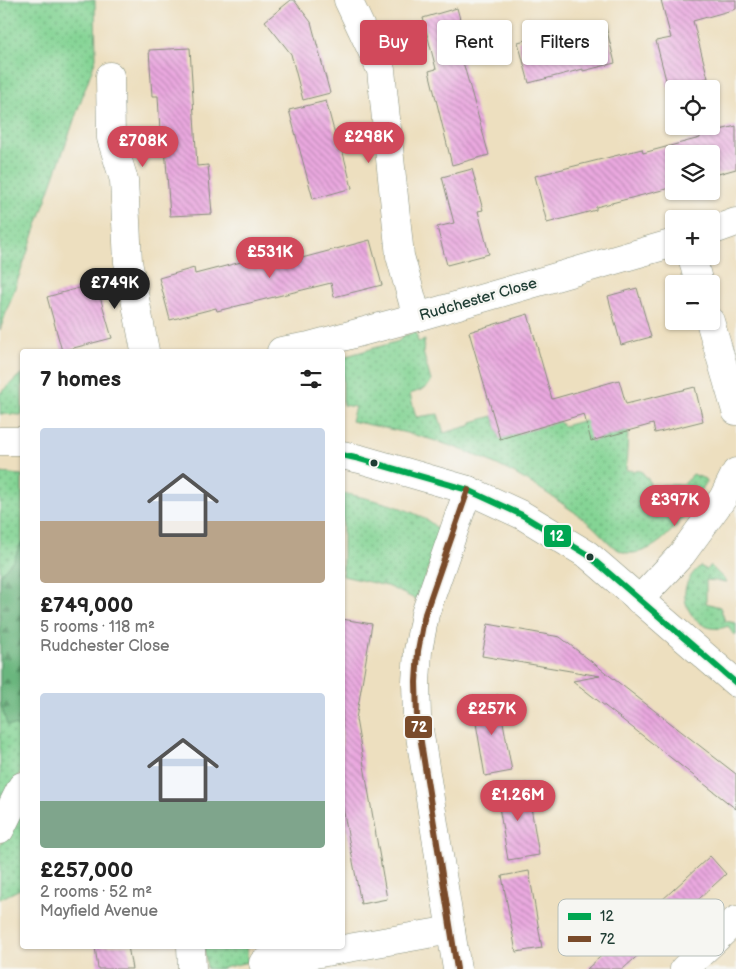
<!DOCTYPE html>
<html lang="en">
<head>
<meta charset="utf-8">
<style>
  body { margin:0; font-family:"Balsamiq Sans",sans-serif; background:#f6f6f6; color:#222; height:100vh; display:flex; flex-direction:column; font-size:19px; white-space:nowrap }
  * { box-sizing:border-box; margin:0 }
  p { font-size:16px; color:#767676 }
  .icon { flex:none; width:28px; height:28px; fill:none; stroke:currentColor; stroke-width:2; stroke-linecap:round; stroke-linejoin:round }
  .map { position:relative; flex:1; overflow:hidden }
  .details { position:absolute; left:20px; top:349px; width:325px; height:600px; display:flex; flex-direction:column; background:#fff; border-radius:5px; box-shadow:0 1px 4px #0004 }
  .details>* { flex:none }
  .hud { position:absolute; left:360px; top:20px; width:300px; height:45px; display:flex; gap:10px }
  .fabs { position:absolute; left:665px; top:80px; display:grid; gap:10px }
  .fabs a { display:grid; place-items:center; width:55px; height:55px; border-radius:5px; background:#fff; box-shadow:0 1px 4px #0004; font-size:25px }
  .price { position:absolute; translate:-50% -42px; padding:0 11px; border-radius:18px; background:#d1495b; color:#fff; font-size:16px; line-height:32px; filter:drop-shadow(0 1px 2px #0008) }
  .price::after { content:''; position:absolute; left:50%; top:30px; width:15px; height:11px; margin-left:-8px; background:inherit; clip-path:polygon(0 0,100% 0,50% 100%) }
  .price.current { background:#222; color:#fff }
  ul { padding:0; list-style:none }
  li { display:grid; align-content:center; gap:10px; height:265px; padding:0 20px }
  li span { display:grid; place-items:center; height:155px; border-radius:5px; color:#555 }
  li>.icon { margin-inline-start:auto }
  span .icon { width:90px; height:90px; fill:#fffc; stroke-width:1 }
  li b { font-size:21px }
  h2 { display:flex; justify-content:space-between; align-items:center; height:60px; padding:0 20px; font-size:21px }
  .pill { padding:0 18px; border-radius:5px; background:#fff; box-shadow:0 1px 4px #0004; font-size:18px; line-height:45px }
  .pill.current { background:#d1495b; color:#fff }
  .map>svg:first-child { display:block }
</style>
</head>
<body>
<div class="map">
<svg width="736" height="969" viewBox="0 0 736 969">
  <defs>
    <pattern id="green-dots" width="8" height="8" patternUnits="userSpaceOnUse" patternTransform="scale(1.25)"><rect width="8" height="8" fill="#84d494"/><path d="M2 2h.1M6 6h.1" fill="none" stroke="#6bad7a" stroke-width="1.8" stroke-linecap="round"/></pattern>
    <pattern id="forest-firs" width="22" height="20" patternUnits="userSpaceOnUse" patternTransform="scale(1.25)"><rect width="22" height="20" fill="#6bb67e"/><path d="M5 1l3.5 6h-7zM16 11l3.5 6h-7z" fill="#579568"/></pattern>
    <pattern id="building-back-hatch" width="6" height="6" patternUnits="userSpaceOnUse" patternTransform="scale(1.25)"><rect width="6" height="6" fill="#eaa8df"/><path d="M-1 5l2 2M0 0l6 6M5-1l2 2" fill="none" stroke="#bd8ab6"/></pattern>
  </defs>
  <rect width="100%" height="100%" fill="#f6f6f2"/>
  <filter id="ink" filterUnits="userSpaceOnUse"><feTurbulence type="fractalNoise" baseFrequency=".02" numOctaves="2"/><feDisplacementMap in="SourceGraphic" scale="10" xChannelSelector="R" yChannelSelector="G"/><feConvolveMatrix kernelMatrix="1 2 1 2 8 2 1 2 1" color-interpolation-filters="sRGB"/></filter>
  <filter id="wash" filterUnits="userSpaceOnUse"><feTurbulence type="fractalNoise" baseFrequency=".0096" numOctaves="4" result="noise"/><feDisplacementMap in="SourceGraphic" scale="20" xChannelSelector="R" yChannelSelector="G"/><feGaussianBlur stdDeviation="1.12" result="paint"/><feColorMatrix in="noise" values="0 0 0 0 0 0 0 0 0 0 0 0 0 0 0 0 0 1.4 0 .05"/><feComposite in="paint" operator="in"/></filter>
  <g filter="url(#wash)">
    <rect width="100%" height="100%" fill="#eddfbf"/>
    <g fill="url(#green-dots)" stroke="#528864">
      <polygon points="0,0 95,0 96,58 0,330"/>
      <path d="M416,332L418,342L425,340L423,352L431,381C428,389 418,391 410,394L416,417L438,414L444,433L472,425V422L493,416L500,439L559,421L563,426L586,420L592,441L628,431L626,470L641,471L649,480L650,485L653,490L662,485H683L693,474L705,479L706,483C689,509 662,556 627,553C613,551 602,534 591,525C584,519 576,513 567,507C533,482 494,461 454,447C421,435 385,428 351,421L355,407L343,405V357L399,341L403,336Z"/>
      <polygon points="22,373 22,415 0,414 0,393"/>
      <polygon points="0,473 22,475 22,769 0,809"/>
      <path d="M343,493C369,499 424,509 440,532L419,597L415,599L387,586L343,576Z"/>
      <path d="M710,565L727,582L706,580V603L720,607L725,621L736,623V635L733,634L728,626C704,637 679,610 686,586C689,577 694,572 700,566L706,570Z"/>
      <polygon points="22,797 22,888 0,899 0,846"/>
      <polygon points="204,946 246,946 248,962 219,969 207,969"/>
    </g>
    <polygon fill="url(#forest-firs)" stroke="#457a59" points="22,541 22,724 19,726 7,725 0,701 0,575 14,559"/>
    <g id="blocks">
      <g fill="url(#building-back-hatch)">
        <polygon points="291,0 294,0 311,22 330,93 303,100 291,54 265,21"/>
        <polygon points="661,0 736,0 736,9 693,21 708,78 668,88 656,41 671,38"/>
        <polygon points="457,8 469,53 461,55 489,155 452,165 429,71 436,69 423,18"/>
        <polygon points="605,23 615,63 583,71 583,69 529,83 518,42 557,32 558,35"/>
        <polygon points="190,48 197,166 208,165 212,214 170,216 165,147 161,148 158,96 152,96 149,50"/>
        <polygon points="326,101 338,146 341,145 352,188 313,199 289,110"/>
        <polygon points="736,126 736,169 711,176 711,154 674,154 674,187 596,207 596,210 547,223 535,176 642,149 643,153 700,138 700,135"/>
        <polygon points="472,169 483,210 478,211 489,254 447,265 437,227 454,223 442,177"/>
        <polygon points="370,240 382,285 334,297 331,283 217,311 216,308 170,320 159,278 194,268 195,274 299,247 302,258"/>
        <polygon points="96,283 112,338 62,351 47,297"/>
        <polygon points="637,288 651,337 621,345 608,296"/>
        <polygon points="528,314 552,399 619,380 626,404 695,387 703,421 655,433 653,424 591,441 584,414 500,439 469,332"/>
        <polygon points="342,619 372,624 356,719 387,899 361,904 342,803"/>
        <polygon points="488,624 560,637 736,774 736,809 573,681 600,676 482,656"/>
        <polygon points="498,695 512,771 485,776 472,700"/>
        <polygon points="527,783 539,855 508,860 496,789"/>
        <polygon points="710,856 726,874 658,937 623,969 587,969"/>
        <polygon points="529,871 542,948 516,952 502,876"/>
        <polygon points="95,946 128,946 132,969 98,969"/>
      </g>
    </g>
  </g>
  <g filter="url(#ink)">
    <use href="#blocks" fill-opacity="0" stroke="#868e7a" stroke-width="1"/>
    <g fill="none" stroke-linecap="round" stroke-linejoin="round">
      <g stroke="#868e7a" stroke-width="29">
        <g id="minor">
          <polyline points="348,0 381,70 400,256 417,317"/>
          <polyline points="110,76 111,138 124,180 128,262 145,351"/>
          <polyline points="711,231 736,222"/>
          <polyline points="692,256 699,284"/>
          <polyline points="710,321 736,411"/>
          <polyline points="281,351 309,346 417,317 674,243"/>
          <polyline points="639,600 682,554 723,498 736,472"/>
          <polyline points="0,830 22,786"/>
          <polyline points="191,946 192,969"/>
          <polyline points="263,963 451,930"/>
          <polyline points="457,969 417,717 416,682 418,651 425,614 468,490"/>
          <polyline points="684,969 736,920"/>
        </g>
      </g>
      <g stroke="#868e7a" stroke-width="29">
        <g id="major">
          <polyline points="0,441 22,441"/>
          <polyline points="342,455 360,459 468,490 522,515 588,555 736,683"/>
        </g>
      </g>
      <use href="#minor" stroke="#fff" stroke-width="28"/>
      <use href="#major" stroke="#fff" stroke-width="28"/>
      <g stroke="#f6f6f2" stroke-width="10">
        <polyline id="bus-1" points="342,455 360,459 468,490 522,515 588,555 736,683"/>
      </g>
      <g stroke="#f6f6f2" stroke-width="10">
        <polyline id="bus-2" points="457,969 417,717 416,682 418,651 425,614 468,490"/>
      </g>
      <use href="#bus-1" stroke="#00a651" stroke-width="6"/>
      <use href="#bus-2" stroke="#7a4b2a" stroke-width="6"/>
    </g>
  </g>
  <g fill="#1f3d34" stroke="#f6f6f2" stroke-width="2">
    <circle cx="374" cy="463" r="4.5"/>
    <circle cx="590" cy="557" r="4.5"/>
  </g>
  <g text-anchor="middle" stroke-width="5" stroke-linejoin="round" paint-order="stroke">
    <g font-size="15" fill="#1f3d34" stroke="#f6f6f2">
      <text transform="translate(478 299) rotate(-16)" y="5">Rudchester Close</text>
    </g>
  </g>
  <rect x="558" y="899" width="166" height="57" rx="8" fill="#f6f6f2" stroke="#b6beb9" stroke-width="1"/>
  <rect x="568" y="913" width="23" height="7" fill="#00a651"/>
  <rect x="568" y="936" width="23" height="6" fill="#7a4b2a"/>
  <g font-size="14" fill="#1f3d34">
    <text x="600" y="921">12</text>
    <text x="600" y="944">72</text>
  </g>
  <g stroke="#f6f6f2" stroke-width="2">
    <rect x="543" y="524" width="29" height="24" rx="5" fill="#00a651"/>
    <rect x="404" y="715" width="29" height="24" rx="5" fill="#7a4b2a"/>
  </g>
  <g font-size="14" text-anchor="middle" font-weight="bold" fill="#fff">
    <text x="557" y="541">12</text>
    <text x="419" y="732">72</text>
  </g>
</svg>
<div class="fabs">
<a><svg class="icon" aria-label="locate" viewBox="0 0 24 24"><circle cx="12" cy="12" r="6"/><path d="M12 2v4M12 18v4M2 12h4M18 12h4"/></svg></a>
<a><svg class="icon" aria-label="layers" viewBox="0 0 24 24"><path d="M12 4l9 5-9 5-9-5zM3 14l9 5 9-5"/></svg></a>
<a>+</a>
<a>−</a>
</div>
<b class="price" style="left:369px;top:164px">£298K</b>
<b class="price" style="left:143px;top:168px">£708K</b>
<b class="price" style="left:270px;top:279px">£531K</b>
<b class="price current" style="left:115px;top:310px">£749K</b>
<b class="price" style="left:675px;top:527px">£397K</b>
<b class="price" style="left:492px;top:736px">£257K</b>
<b class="price" style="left:518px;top:822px">£1.26M</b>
<div class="hud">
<a class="pill current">Buy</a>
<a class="pill">Rent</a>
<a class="pill">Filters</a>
</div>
<section class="details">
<h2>7 homes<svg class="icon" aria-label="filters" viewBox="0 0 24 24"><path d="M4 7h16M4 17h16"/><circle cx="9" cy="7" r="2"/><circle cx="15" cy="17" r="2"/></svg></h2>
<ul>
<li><span style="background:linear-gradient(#c9d6e8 60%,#b9a48a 0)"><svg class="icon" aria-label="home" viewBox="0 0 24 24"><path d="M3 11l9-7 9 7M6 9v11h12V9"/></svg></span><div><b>£749,000</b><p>5 rooms · 118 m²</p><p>Rudchester Close</p></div></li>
<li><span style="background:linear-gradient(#c9d6e8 70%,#7fa58c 0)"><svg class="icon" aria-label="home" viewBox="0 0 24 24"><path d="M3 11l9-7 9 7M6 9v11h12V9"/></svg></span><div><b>£257,000</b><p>2 rooms · 52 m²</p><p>Mayfield Avenue</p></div></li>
</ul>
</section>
</div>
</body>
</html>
